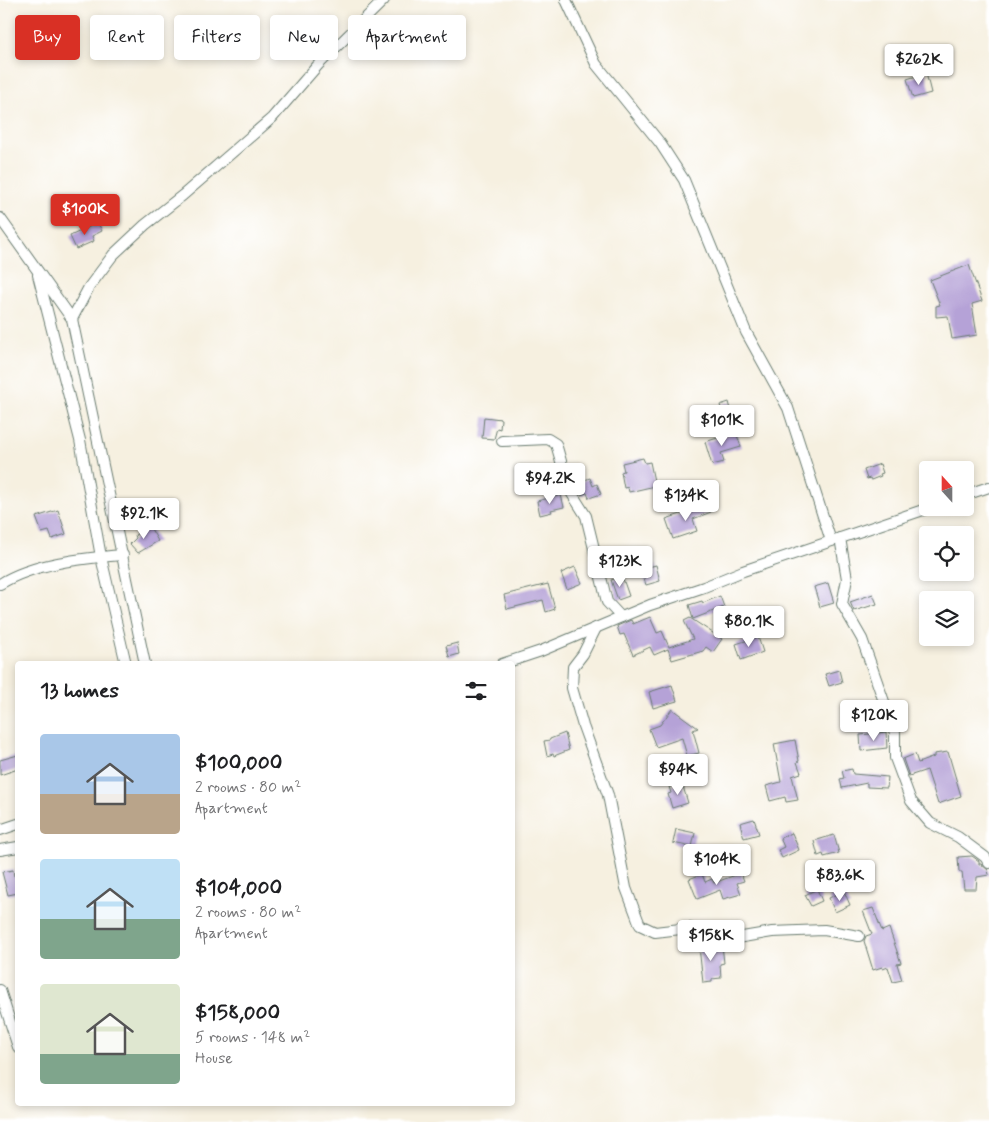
<!DOCTYPE html>
<html lang="en">
<head>
<meta charset="utf-8">
<style>
  body { margin:0; font-family:Mynerve,sans-serif; background:#f2f2f2; color:#202124; height:100vh; display:flex; flex-direction:column; font-size:19px; white-space:nowrap }
  * { box-sizing:border-box; margin:0 }
  p { font-size:16px; color:#757577 }
  .icon { flex:none; width:28px; height:28px; fill:none; stroke:currentColor; stroke-width:2; stroke-linecap:round; stroke-linejoin:round }
  .map { position:relative; flex:1; overflow:hidden }
  .panel { position:absolute; left:15px; top:661px; width:500px; height:445px; display:flex; flex-direction:column; background:#fff; border-radius:5px; box-shadow:0 2px 8px #0003 }
  .panel>* { flex:none }
  .hud { position:absolute; left:15px; top:15px; width:500px; height:45px; display:flex; gap:10px }
  .needle { width:32px; rotate:339deg }
  .fabs { position:absolute; left:919px; top:461px; display:grid; gap:10px }
  .fabs a { display:grid; place-items:center; width:55px; height:55px; border-radius:5px; background:#fff; box-shadow:0 2px 8px #0003; font-size:25px }
  .price { position:absolute; translate:-50% -42px; padding:0 11px; border-radius:5px; background:#fff; color:#222; font-size:16px; line-height:32px; filter:drop-shadow(0 1px 2px #0008) }
  .price::after { content:''; position:absolute; left:50%; top:30px; width:15px; height:11px; margin-left:-8px; background:inherit; clip-path:polygon(0 0,100% 0,50% 100%) }
  .price.selected { background:#d93025; color:#fff }
  ul { padding:0; list-style:none }
  li { display:flex; align-items:center; gap:15px; height:125px; padding:0 25px }
  li span { display:grid; place-items:center; flex:none; width:140px; height:100px; border-radius:5px; color:#555 }
  li>.icon { margin-inline-start:auto }
  span .icon { width:60px; height:60px; fill:#fffc; stroke-width:1 }
  li b { font-size:21px }
  h2 { display:flex; justify-content:space-between; align-items:center; height:60px; padding:0 25px; font-size:21px }
  .pill { padding:0 18px; border-radius:5px; background:#fff; box-shadow:0 2px 8px #0003; font-size:18px; line-height:45px }
  .pill.selected { background:#d93025; color:#fff }
  .map>svg:first-child { display:block }
</style>
</head>
<body>
<div class="map">
<svg width="989" height="1122" viewBox="0 0 989 1122">
  <rect width="100%" height="100%" fill="#fff"/>
  <filter id="ink" filterUnits="userSpaceOnUse"><feTurbulence type="fractalNoise" baseFrequency=".02" numOctaves="2"/><feDisplacementMap in="SourceGraphic" scale="10" xChannelSelector="R" yChannelSelector="G"/><feConvolveMatrix kernelMatrix="1 2 1 2 8 2 1 2 1" color-interpolation-filters="sRGB"/></filter>
  <filter id="wash" filterUnits="userSpaceOnUse"><feTurbulence type="fractalNoise" baseFrequency=".0096" numOctaves="4" result="noise"/><feDisplacementMap in="SourceGraphic" scale="20" xChannelSelector="R" yChannelSelector="G"/><feGaussianBlur stdDeviation="1.12" result="paint"/><feColorMatrix in="noise" values="0 0 0 0 0 0 0 0 0 0 0 0 0 0 0 0 0 1.4 0 .05"/><feComposite in="paint" operator="in"/></filter>
  <g filter="url(#wash)">
    <rect width="100%" height="100%" fill="#f6f0e0"/>
    <g id="blocks">
      <g fill="#b5a2d7">
        <polygon points="926,73 931,93 913,98 907,79"/>
        <polygon points="98,223 102,231 92,236 94,241 76,249 70,236"/>
        <polygon points="969,265 982,301 972,304 977,335 952,339 948,316 936,317 936,306 940,305 930,280"/>
        <polygon points="729,402 733,417 725,420 720,405"/>
        <polygon points="484,417 501,419 500,429 497,428 494,439 482,438"/>
        <polygon points="736,432 741,447 721,453 724,462 712,465 705,442"/>
        <polygon points="643,458 645,463 650,462 655,486 629,492 628,487 624,488 621,472 624,471 622,463"/>
        <polygon points="880,464 883,473 880,474 881,476 871,480 870,478 867,479 864,470"/>
        <polygon points="581,478 582,481 590,478 593,486 597,484 601,494 589,498 587,493 581,495 574,481"/>
        <polygon points="561,495 564,507 551,510 552,512 540,515 537,501"/>
        <polygon points="708,505 711,512 693,519 697,531 673,539 666,519"/>
        <polygon points="58,510 66,534 52,539 49,531 42,533 36,517"/>
        <polygon points="150,527 158,541 138,553 130,544 136,538 135,535"/>
        <polygon points="656,565 660,581 646,585 641,569"/>
        <polygon points="575,567 582,583 567,589 561,573"/>
        <polygon points="622,576 629,596 618,600 611,580"/>
        <polygon points="828,583 834,603 820,607 814,587"/>
        <polygon points="548,584 555,609 546,612 543,600 507,609 504,595"/>
        <polygon points="873,594 877,604 854,611 850,602"/>
        <polygon points="720,596 724,607 693,619 689,605 702,601 703,603"/>
        <polygon points="650,617 657,633 662,631 669,647 693,639 684,621 690,618 722,639 713,652 706,647 703,651 672,660 668,649 654,655 650,647 633,655 624,634 620,635 617,626 631,620 633,624"/>
        <polygon points="758,637 763,652 741,660 736,644"/>
        <polygon points="457,643 459,654 449,657 446,646"/>
        <polygon points="839,670 842,682 829,686 825,674"/>
        <polygon points="672,685 677,701 653,708 649,692"/>
        <polygon points="672,709 698,728 693,730 699,753 687,756 682,738 656,747 649,729 660,725"/>
        <polygon points="886,732 887,748 861,751 860,735"/>
        <polygon points="565,733 569,750 554,756 553,754 547,756 544,741 550,740 550,739"/>
        <polygon points="795,740 799,761 797,762 801,773 792,776 798,800 786,802 785,797 770,801 766,786 781,782 774,744"/>
        <polygon points="948,752 961,796 938,804 927,770 909,776 903,759 915,754 918,763 934,757 934,754"/>
        <polygon points="18,755 18,769 0,775 0,760"/>
        <polygon points="852,769 853,774 888,777 887,788 867,787 867,783 842,788 840,779 844,778 842,771"/>
        <polygon points="682,783 688,803 672,808 668,794 671,793 669,787"/>
        <polygon points="754,819 759,834 744,838 740,823"/>
        <polygon points="676,829 695,833 692,847 673,843"/>
        <polygon points="792,833 799,850 782,858 778,850 784,847 780,838"/>
        <polygon points="834,835 839,853 824,857 823,854 818,856 814,841"/>
        <polygon points="972,856 979,861 979,864 981,864 988,870 989,875 977,877 976,889 964,889 962,872 959,872 958,857"/>
        <polygon points="13,870 14,876 18,875 18,893 8,895 2,872"/>
        <polygon points="741,873 744,881 737,883 741,894 723,899 720,890 697,899 689,879 702,874 705,882 712,879 714,883"/>
        <polygon points="817,889 822,901 811,906 805,895"/>
        <polygon points="844,891 850,905 835,912 829,898"/>
        <polygon points="873,908 882,931 889,928 901,963 897,964 902,980 893,982 888,967 883,969 882,967 873,970 864,941 866,936 872,934 863,911"/>
        <polygon points="722,945 724,963 720,964 721,978 712,979 712,982 703,983 699,947"/>
      </g>
    </g>
  </g>
  <g filter="url(#ink)">
    <use href="#blocks" fill-opacity="0" stroke="#6a7c70" stroke-width="1"/>
    <g fill="none" stroke-linecap="round" stroke-linejoin="round">
      <g stroke="#6a7c70" stroke-width="12">
        <g id="street">
          <polyline points="566,0 596,64 660,143 684,180 746,332 788,408 831,541"/>
          <polyline points="0,218 72,319 145,664"/>
          <polyline points="38,275 80,440 101,557 126,664"/>
          <polyline points="72,319 89,287 113,255 145,225 183,195 272,118 318,65 384,0"/>
          <polyline points="502,441 548,439 556,444 569,489 586,516 607,602 621,617"/>
          <polyline points="965,495 989,487"/>
          <polyline points="840,538 847,579 842,604 862,639 895,733 895,758 911,801 930,823 958,837 985,857 989,863"/>
          <path d="M0,584C33,563 84,558 123,555"/>
          <polyline points="596,628 583,654 573,667 572,688 583,726 608,795 626,888 640,925 655,932 689,928 737,938 772,932 824,930 859,936"/>
          <polyline points="502,664 541,651 650,605 704,587 743,571 929,508"/>
          <polyline points="0,830 18,824"/>
          <polyline points="0,850 18,847"/>
          <polyline points="0,990 18,1047"/>
        </g>
      </g>
      <use href="#street" stroke="#fff" stroke-width="10"/>
    </g>
  </g>
</svg>
<div class="fabs">
<a><svg class="needle" viewBox="-14 -14 28 28"><path d="M0-13l5 13h-10z" fill="#e53935"/><path d="M0 13l5-13h-10z" fill="#757577"/></svg></a>
<a><svg class="icon" aria-label="locate" viewBox="0 0 24 24"><circle cx="12" cy="12" r="6"/><path d="M12 2v4M12 18v4M2 12h4M18 12h4"/></svg></a>
<a><svg class="icon" aria-label="layers" viewBox="0 0 24 24"><path d="M12 4l9 5-9 5-9-5zM3 14l9 5 9-5"/></svg></a>
</div>
<b class="price" style="left:919px;top:86px">$262K</b>
<b class="price selected" style="left:85px;top:236px">$100K</b>
<b class="price" style="left:722px;top:447px">$101K</b>
<b class="price" style="left:550px;top:505px">$94.2K</b>
<b class="price" style="left:686px;top:522px">$134K</b>
<b class="price" style="left:144px;top:540px">$92.1K</b>
<b class="price" style="left:620px;top:588px">$123K</b>
<b class="price" style="left:749px;top:648px">$80.1K</b>
<b class="price" style="left:874px;top:742px">$120K</b>
<b class="price" style="left:678px;top:796px">$94K</b>
<b class="price" style="left:717px;top:886px">$104K</b>
<b class="price" style="left:840px;top:902px">$83.6K</b>
<b class="price" style="left:711px;top:962px">$158K</b>
<div class="hud">
<a class="pill selected">Buy</a>
<a class="pill">Rent</a>
<a class="pill">Filters</a>
<a class="pill">New</a>
<a class="pill">Apartment</a>
</div>
<section class="panel">
<h2>13 homes<svg class="icon" aria-label="filters" viewBox="0 0 24 24"><path d="M4 7h16M4 17h16"/><circle cx="9" cy="7" r="2"/><circle cx="15" cy="17" r="2"/></svg></h2>
<ul>
<li><span style="background:linear-gradient(#a9c7e8 60%,#b9a48a 0)"><svg class="icon" aria-label="home" viewBox="0 0 24 24"><path d="M3 11l9-7 9 7M6 9v11h12V9"/></svg></span><div><b>$100,000</b><p>2 rooms · 80 m²</p><p>Apartment</p></div></li>
<li><span style="background:linear-gradient(#bfe0f5 60%,#7fa58c 0)"><svg class="icon" aria-label="home" viewBox="0 0 24 24"><path d="M3 11l9-7 9 7M6 9v11h12V9"/></svg></span><div><b>$104,000</b><p>2 rooms · 80 m²</p><p>Apartment</p></div></li>
<li><span style="background:linear-gradient(#dfe7d0 70%,#7fa58c 0)"><svg class="icon" aria-label="home" viewBox="0 0 24 24"><path d="M3 11l9-7 9 7M6 9v11h12V9"/></svg></span><div><b>$158,000</b><p>5 rooms · 148 m²</p><p>House</p></div></li>
</ul>
</section>
</div>
</body>
</html>
